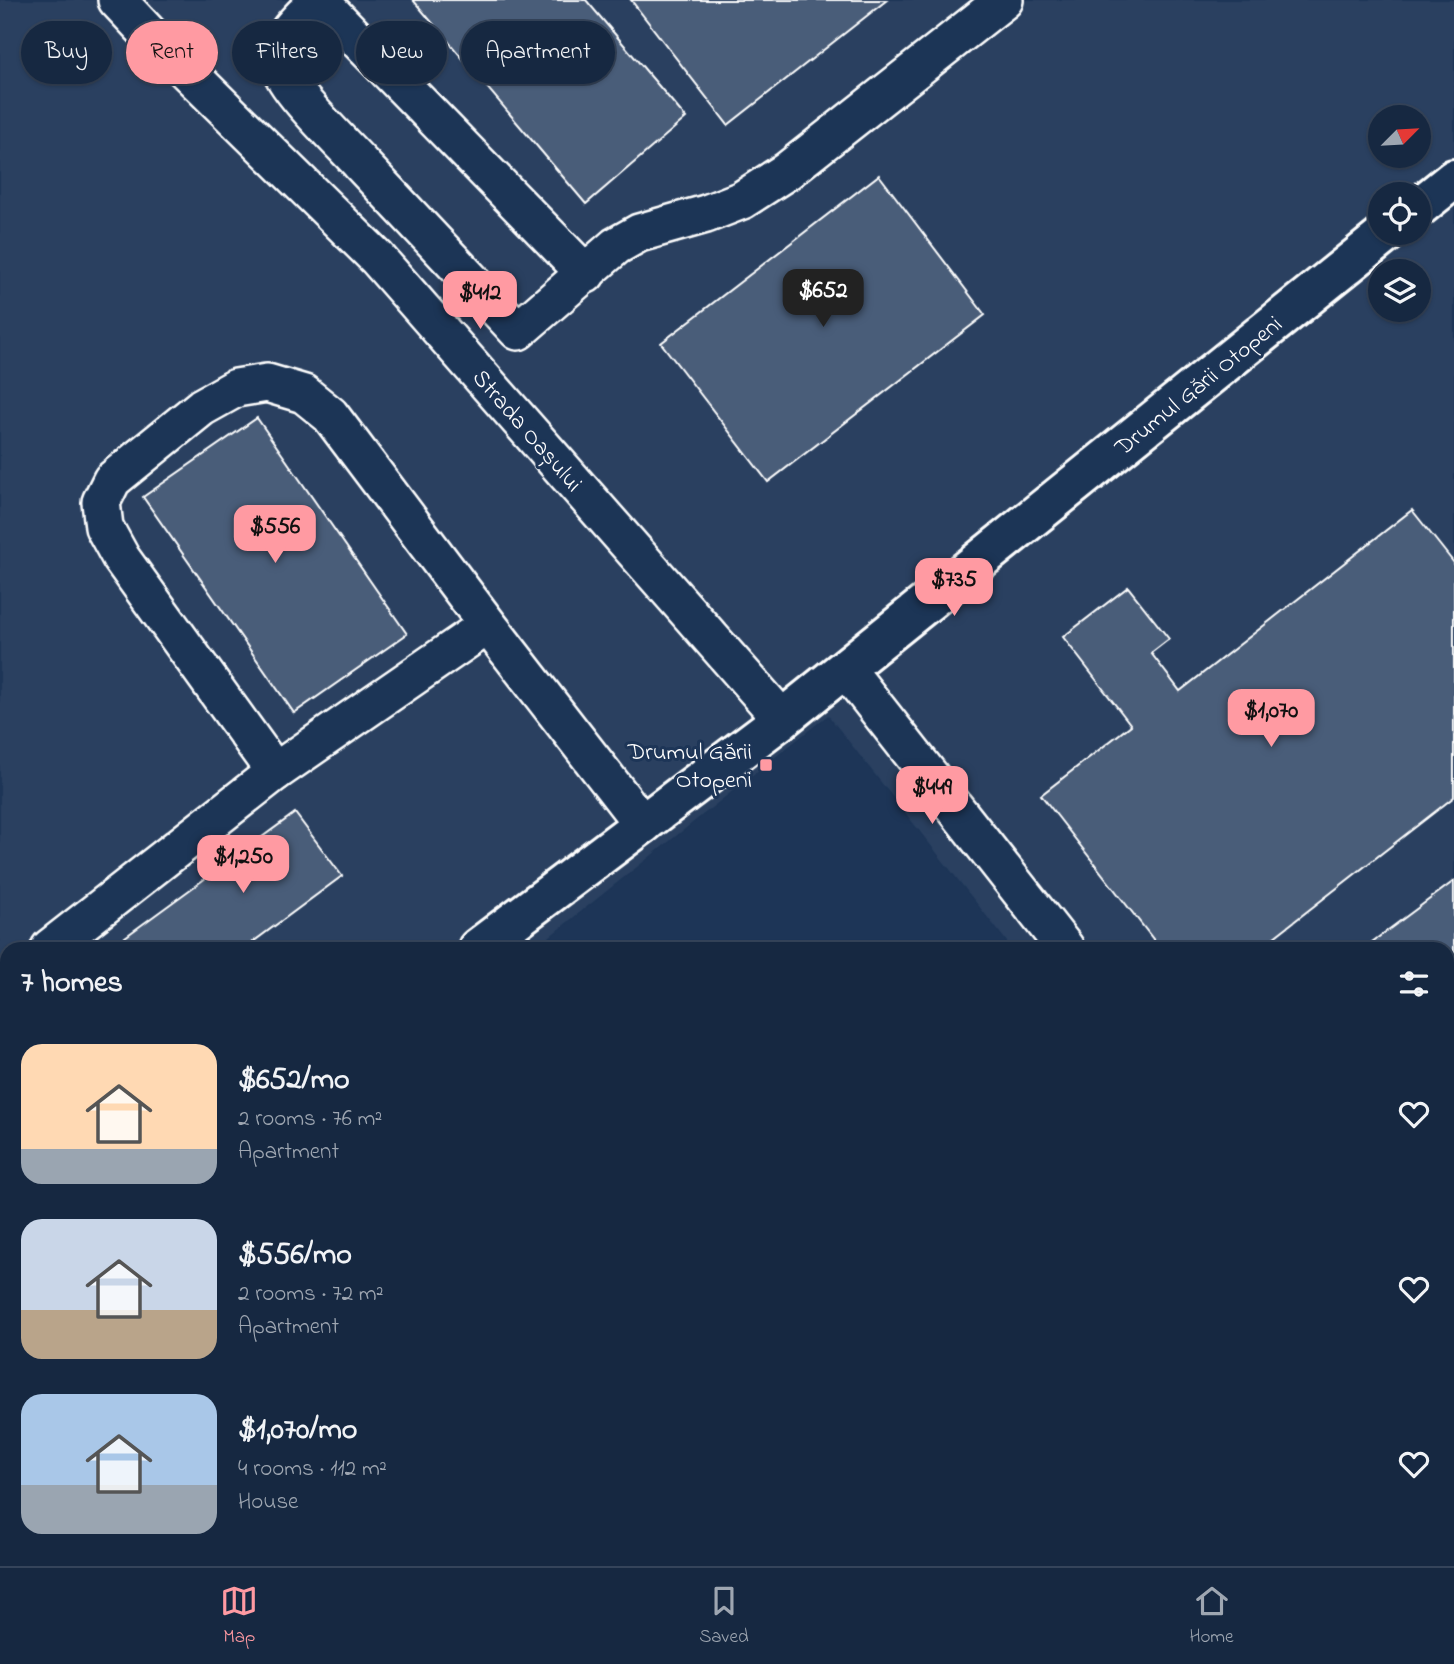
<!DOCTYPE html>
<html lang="en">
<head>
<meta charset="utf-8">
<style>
  body { margin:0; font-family:"Indie Flower",sans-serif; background:#23344c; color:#f1f3f6; height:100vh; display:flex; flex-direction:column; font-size:26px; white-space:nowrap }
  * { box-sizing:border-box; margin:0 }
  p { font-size:23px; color:#9ea6b1 }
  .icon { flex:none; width:38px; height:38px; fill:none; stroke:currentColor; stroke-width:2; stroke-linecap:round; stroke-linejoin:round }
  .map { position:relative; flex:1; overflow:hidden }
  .drawer { position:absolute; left:0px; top:942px; width:1454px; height:625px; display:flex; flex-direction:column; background:#162841; border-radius:21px 21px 0 0; box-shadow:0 2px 5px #0004,0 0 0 2px #35445a }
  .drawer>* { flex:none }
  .hud { position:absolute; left:21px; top:21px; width:700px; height:63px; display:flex; gap:14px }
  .needle { width:46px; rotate:66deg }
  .tools { position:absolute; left:1368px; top:105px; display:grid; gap:14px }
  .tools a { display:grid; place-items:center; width:63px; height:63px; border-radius:50%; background:#162841; box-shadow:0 2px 5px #0004,0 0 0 2px #35445a; font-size:35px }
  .price { position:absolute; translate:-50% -60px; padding:0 16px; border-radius:14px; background:#ff9aa2; color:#111; font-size:23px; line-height:46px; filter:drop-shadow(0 2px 4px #0008) }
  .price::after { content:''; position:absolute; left:50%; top:42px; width:21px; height:16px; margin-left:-10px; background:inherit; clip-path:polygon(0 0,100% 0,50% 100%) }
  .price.selected { background:#222; color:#fff }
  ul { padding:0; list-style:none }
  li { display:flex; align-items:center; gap:21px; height:175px; padding:0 21px }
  li span { display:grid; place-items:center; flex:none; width:196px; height:140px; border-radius:21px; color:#555 }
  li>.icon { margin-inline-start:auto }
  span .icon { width:84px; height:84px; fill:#fffc; stroke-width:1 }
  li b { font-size:30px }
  h2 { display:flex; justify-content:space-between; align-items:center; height:84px; padding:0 21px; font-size:30px }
  .tag { padding:0 24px; border-radius:32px; background:#162841; box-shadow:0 2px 5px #0004,0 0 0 2px #35445a; font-size:24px; line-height:63px }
  .tag.selected { background:#ff9aa2; color:#111 }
  .tabs { display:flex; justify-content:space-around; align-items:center; height:98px; border-top:2px solid #35445a; background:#162841; font-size:19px; color:#9ea6b1 }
  .tabs a { display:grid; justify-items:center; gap:4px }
  .tabs .selected { color:#ff9aa2 }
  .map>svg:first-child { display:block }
</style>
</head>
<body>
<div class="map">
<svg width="1454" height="1566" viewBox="0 0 1454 1566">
  <rect width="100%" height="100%" fill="#1d3557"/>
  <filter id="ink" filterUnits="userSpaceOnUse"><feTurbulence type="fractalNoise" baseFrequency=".0143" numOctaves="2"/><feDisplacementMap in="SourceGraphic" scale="14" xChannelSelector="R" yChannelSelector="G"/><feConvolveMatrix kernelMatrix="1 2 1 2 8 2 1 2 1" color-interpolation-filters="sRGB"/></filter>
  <g filter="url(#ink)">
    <path fill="#2a4161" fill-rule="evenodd" d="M0,0H1454V1510L1447,1501V948H1012L828,715L535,948H7V1559H807L812,1566H0ZM1381,117H1419V156H1381ZM1381,194H1419V233H1381ZM1381,271H1419V310H1381Z"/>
    <g fill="#4a5d79" stroke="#fff" stroke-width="2">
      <polygon points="413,0 586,0 686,118 586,204"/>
      <polygon points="631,0 887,0 728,125"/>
      <polygon points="879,175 985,315 768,482 661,343"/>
      <polygon points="257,418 407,634 294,713 143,497"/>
      <polygon points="1412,510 1454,563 1454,797 1260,948 1160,948 1041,795 1131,725 1063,637 1128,587 1169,639 1151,653 1180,691"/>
      <polygon points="295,813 342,876 253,942 258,948 110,948"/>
      <polygon points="1454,881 1454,1021 1447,1026 1447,948 1364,948"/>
      <polygon points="1454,1184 1454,1343 1447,1334 1447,1189"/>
      <polygon points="0,1489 7,1499 7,1559 53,1559 59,1566 0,1566"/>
      <polygon points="464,1559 605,1559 610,1566 455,1566"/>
      <polygon points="654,1559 751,1559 742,1566 659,1566"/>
    </g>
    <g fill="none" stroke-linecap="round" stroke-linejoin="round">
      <g stroke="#fff" stroke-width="42">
        <g id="minor">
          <polyline points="117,0 150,35 377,258 782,719"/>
          <path d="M319,0C301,18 275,37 280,66C284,88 343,144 361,164C413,219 466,275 518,331L616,246L639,233L706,214L742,200L787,171L1004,0"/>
          <polyline points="319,0 586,274"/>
          <polyline points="488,625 275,772 121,558 104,527 101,502 112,480 202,407 236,388 267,383 304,394 330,415 488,625 643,825"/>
          <polyline points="845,668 1065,948"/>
          <polyline points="50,948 275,772"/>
          <polyline points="0,987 7,982"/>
          <polyline points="1447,1123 1454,1118"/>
          <polyline points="0,1413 7,1423"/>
          <polyline points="1447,1444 1454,1453"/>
          <polyline points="108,1559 113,1566"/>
          <polyline points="357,1559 362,1566"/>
        </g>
      </g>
      <g stroke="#fff" stroke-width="44">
        <g id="major">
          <polyline points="1419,207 1454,179"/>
          <polyline points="478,948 782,719 1387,233"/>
          <polyline points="0,1315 7,1309"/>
        </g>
      </g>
      <use href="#minor" stroke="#1d3557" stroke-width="37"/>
      <use href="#major" stroke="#1d3557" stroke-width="38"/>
    </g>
  </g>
  <rect fill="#ff9aa2" stroke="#1d3557" stroke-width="2.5" x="759" y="758" width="14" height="14" rx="3.5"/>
  <g text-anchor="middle" stroke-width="6" stroke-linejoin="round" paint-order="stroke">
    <g font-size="24" fill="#fff" stroke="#1d3557">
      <text transform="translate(1198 385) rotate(-39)" y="8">Drumul Gării Otopeni</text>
      <text transform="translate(528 430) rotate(49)" y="8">Strada Oașului</text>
    </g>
    <g font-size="24" fill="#fff" stroke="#1d3557" text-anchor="end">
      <text x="752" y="759">Drumul Gării<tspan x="752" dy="28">Otopeni</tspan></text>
    </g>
  </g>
</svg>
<div class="tools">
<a><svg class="needle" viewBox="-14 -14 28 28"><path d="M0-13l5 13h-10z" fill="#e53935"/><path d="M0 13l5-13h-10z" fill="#9ea6b1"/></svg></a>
<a><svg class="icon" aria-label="locate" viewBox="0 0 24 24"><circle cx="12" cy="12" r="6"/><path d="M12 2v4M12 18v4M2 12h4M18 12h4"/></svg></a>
<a><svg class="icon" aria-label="layers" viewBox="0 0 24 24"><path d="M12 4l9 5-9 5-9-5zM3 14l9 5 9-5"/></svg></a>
</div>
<b class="price selected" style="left:823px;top:329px">$652</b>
<b class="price" style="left:480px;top:331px">$412</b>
<b class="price" style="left:275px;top:565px">$556</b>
<b class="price" style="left:954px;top:618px">$735</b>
<b class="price" style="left:1271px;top:749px">$1,070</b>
<b class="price" style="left:932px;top:826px">$449</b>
<b class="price" style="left:243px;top:895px">$1,250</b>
<div class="hud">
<a class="tag">Buy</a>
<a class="tag selected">Rent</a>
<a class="tag">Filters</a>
<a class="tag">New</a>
<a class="tag">Apartment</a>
</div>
<section class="drawer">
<h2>7 homes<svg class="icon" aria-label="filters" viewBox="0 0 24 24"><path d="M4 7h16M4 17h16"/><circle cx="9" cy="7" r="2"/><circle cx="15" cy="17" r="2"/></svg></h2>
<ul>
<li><span style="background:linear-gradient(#ffd9b3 75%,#9aa5b1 0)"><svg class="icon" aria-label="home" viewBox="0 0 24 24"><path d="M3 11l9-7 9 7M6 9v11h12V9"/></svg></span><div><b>$652/mo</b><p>2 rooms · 76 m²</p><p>Apartment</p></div><svg class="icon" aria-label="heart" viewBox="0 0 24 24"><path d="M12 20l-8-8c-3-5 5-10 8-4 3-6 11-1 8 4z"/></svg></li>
<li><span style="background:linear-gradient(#c9d6e8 65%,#b9a48a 0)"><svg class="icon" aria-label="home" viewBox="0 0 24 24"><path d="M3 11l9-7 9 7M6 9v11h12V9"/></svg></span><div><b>$556/mo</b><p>2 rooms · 72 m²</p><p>Apartment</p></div><svg class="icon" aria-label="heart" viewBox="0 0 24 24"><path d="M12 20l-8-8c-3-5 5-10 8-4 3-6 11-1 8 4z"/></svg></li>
<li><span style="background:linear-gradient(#a9c7e8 65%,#9aa5b1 0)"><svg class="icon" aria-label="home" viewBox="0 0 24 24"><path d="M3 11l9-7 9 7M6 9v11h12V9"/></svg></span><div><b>$1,070/mo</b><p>4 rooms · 112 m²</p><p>House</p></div><svg class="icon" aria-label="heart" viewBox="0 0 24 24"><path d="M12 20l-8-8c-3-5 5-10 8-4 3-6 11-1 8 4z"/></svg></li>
</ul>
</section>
</div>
<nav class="tabs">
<a class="selected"><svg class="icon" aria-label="map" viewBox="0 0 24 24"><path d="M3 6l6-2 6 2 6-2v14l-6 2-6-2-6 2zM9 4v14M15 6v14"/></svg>Map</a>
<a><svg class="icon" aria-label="saved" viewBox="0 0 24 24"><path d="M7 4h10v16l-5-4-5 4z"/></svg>Saved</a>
<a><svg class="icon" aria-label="home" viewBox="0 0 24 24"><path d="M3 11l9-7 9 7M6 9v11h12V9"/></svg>Home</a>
</nav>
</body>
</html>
